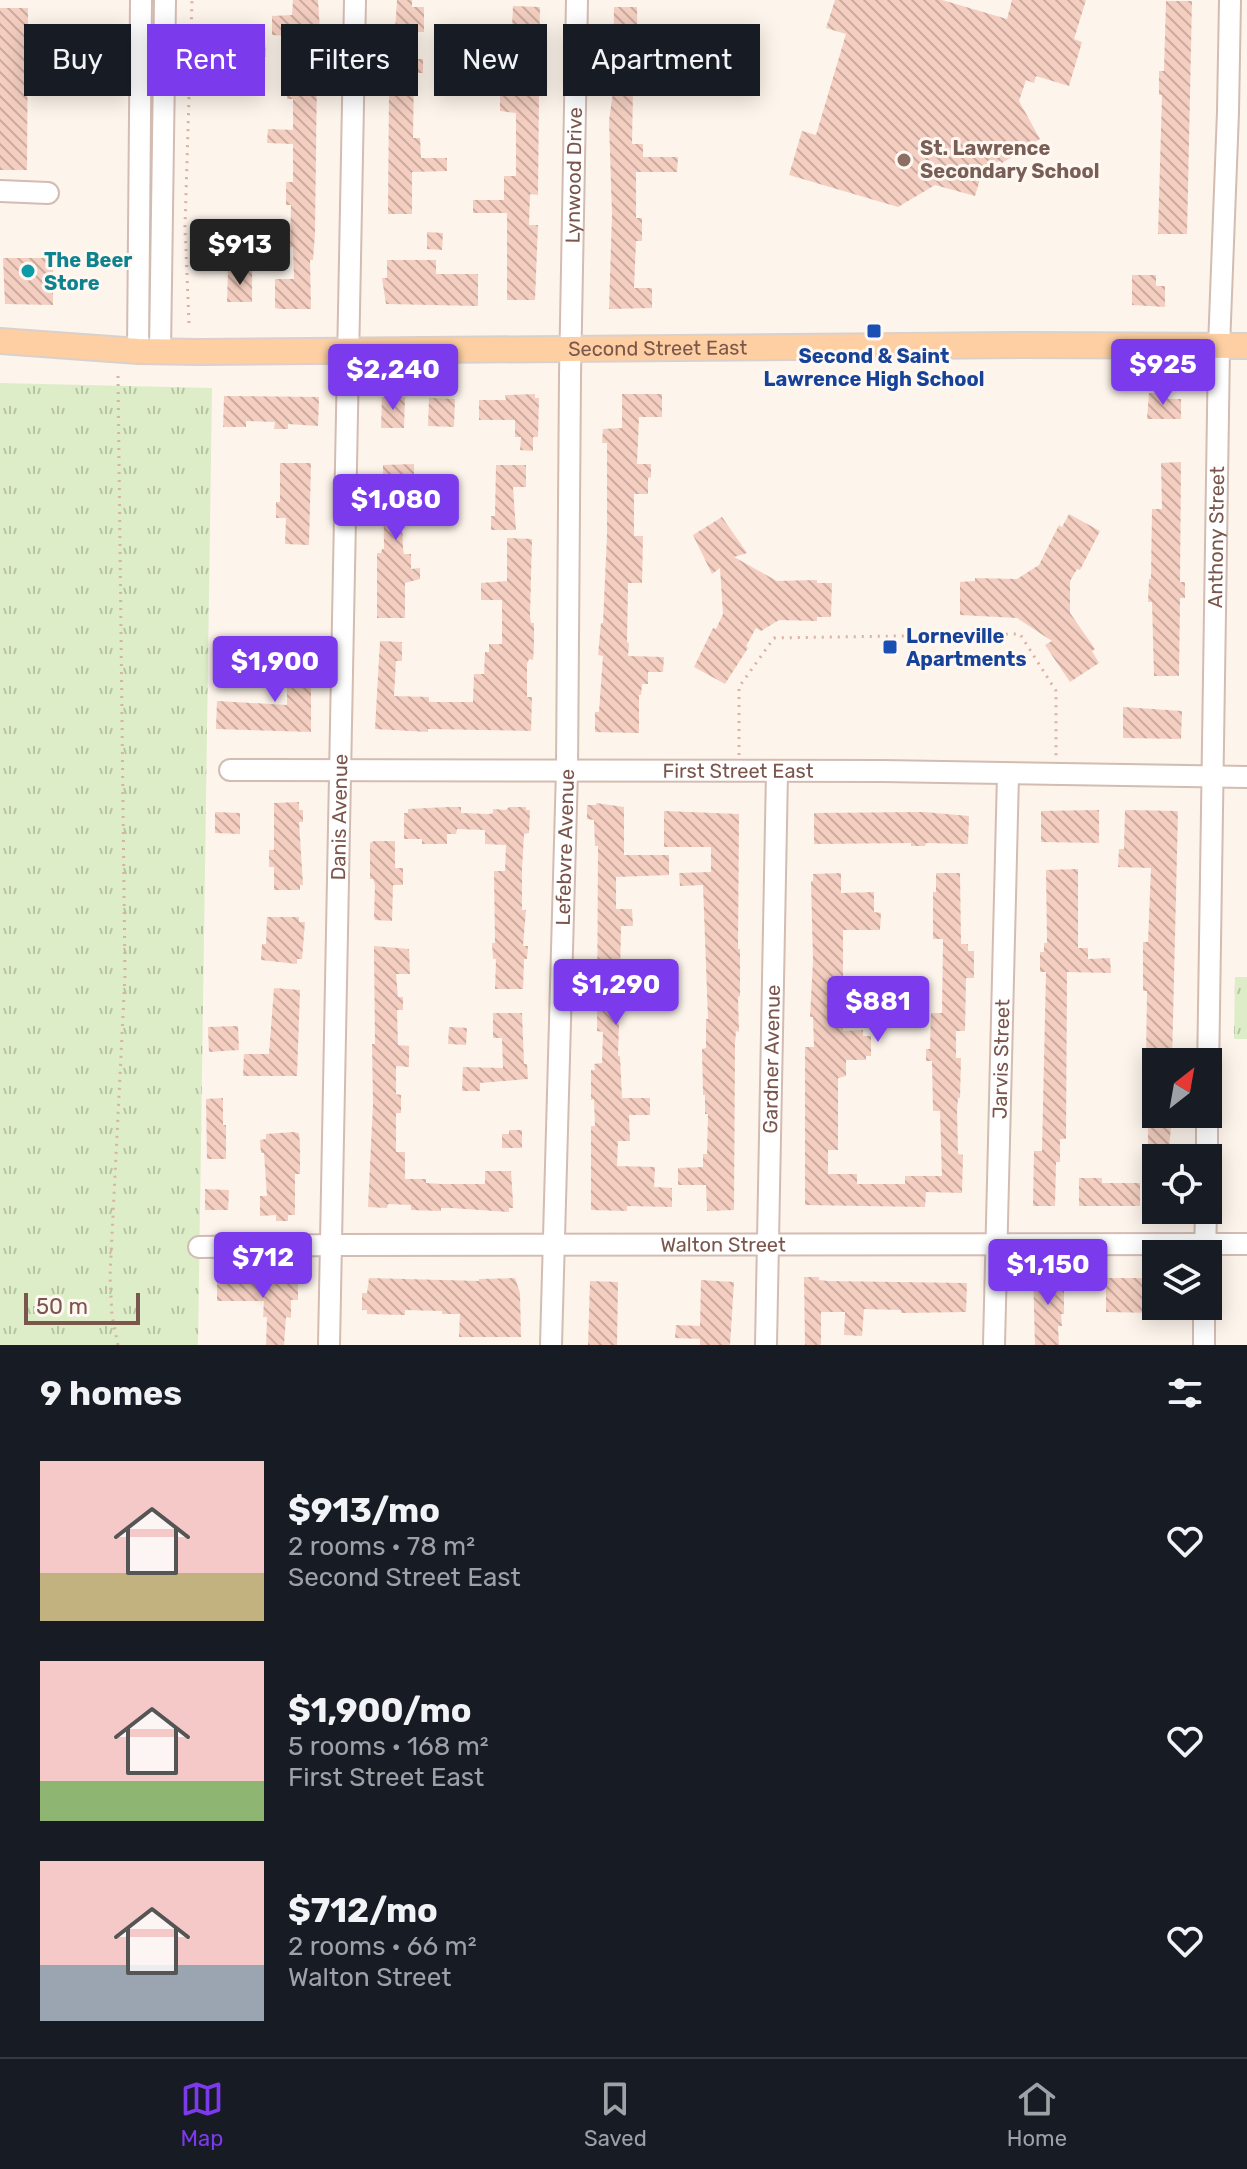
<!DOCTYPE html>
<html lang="en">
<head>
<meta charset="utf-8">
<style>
  body { margin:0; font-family:Rubik,sans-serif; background:#242831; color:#f1f3f6; height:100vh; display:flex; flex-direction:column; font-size:30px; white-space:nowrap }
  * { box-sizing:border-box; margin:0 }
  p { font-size:26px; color:#9ea1a6 }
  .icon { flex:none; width:44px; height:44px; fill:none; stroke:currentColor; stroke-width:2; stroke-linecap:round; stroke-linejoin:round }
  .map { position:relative; height:1345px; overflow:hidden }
  .details { display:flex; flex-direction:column; background:#171b24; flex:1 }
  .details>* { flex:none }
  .banner { position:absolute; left:24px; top:24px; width:800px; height:72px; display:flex; gap:16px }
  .needle { width:52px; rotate:31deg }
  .tools { position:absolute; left:1142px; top:1048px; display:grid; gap:16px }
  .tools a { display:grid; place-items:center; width:80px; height:80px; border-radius:0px; background:#171b24; box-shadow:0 4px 20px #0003; font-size:40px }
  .scale { position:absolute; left:24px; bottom:20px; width:116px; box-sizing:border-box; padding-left:8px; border:4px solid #7b564c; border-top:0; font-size:22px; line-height:28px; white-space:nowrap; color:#7b564c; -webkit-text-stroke:6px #fff8f2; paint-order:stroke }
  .price { position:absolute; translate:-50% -68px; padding:0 18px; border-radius:8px; background:#7c3aed; color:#fff; font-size:26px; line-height:52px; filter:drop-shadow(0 2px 4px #0008) }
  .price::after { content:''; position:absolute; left:50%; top:48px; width:24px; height:18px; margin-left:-12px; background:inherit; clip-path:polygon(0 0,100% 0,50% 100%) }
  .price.active { background:#222; color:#fff }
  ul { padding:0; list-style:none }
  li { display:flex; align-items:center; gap:24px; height:200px; padding:0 40px }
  li span { display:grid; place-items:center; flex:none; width:224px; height:160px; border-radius:0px; color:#555 }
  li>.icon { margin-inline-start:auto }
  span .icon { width:96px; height:96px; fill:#fffc; stroke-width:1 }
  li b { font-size:34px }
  h2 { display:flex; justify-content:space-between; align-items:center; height:96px; padding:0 40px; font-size:34px }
  .pill { padding:0 28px; border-radius:0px; background:#171b24; box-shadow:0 4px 20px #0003; font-size:28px; line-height:72px }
  .pill.active { background:#7c3aed; color:#fff }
  .menu { display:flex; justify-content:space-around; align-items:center; height:112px; border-top:2px solid #363941; background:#171b24; font-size:22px; color:#9ea1a6 }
  .menu a { display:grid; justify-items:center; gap:4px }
  .menu .active { color:#7c3aed }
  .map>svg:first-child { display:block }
</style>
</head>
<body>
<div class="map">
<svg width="1247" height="1345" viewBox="0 0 1247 1345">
  <defs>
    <pattern id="grass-tufts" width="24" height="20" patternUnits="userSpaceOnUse" patternTransform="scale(2)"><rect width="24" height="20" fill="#dcedc8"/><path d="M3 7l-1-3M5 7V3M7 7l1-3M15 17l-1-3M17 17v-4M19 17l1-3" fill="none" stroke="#b7c3a5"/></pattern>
    <pattern id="building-back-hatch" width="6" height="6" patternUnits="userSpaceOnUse" patternTransform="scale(2)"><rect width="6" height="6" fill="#f4cfc1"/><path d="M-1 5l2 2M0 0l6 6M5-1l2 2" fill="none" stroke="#cbab9f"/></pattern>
  </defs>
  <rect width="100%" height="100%" fill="#fdf4eb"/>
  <g fill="url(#grass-tufts)">
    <polygon points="0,383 212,388 198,1345 0,1345"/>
    <polygon points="1235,977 1247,977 1247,1039 1234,1039"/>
  </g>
  <g fill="url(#building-back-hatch)">
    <polygon points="293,0 318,0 322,63 318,63 317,71 315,233 313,260 310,260 311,309 280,309 275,308 275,279 294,279 293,247 290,247 291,205 286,205 286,182 293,182 293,144 267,143 268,129 293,130 293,99 287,99 289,36 272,35 272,16 292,15"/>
    <polygon points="397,0 412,0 412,7 424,7 424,32 413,32 412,59 423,59 423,73 414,73 413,138 420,138 421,158 447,158 447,171 412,172 412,214 388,214 389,91 392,91 392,48 394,48"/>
    <polygon points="835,0 942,0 1007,19 1012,0 1086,0 1074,39 1082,42 1069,86 1036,76 1034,83 1026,80 1019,101 1040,139 1002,163 1000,161 983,169 975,196 935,185 898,207 789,175 802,131 816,135 846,34 826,28"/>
    <polygon points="1166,1 1192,1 1187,234 1158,234 1162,95 1159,95 1159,71 1164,71"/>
    <polygon points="513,6 540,7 539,66 522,66 522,92 539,92 538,195 530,194 529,225 538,225 535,300 507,300 507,213 473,213 473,200 504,200 504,176 516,176 516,113 500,111 500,94 503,94 504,28 512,28"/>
    <polygon points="614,7 637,7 638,89 633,89 632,144 643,144 643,157 678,157 677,172 636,172 636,218 642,218 642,241 636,241 634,288 652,288 652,308 609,309 612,215 609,121 613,92"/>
    <polygon points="0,8 28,8 27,170 0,170"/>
    <polygon points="265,40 266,57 242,58 242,41"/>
    <polygon points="660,73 680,74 679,88 660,88"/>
    <polygon points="427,232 443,233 442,250 427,249"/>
    <polygon points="3,258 53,258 53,305 5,304"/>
    <polygon points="387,260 436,260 436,274 478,274 478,306 386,304 382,278 387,278"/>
    <polygon points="228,271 252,271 252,302 227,302"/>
    <polygon points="1132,275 1156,275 1156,286 1165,286 1165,307 1132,305"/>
    <polygon points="1149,393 1167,393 1168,399 1181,399 1181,419 1147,419"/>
    <polygon points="535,394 535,398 539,398 538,437 533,437 533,451 520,450 521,437 515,437 515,420 479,420 479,400 506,400 505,395"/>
    <polygon points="622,394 662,394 662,417 639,417 637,464 651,464 651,477 648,478 648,494 634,494 634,536 643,536 642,583 628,583 627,642 629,643 628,656 664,657 663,672 648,672 648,684 642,684 641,695 639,695 639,733 595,732 595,712 599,712 603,656 598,655 601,623 603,623 607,535 607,443 602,443 603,429 622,428"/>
    <polygon points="224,396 319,397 318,426 288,424 288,429 274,429 275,422 246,421 246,427 223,427"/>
    <polygon points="382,397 405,397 404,428 381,428"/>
    <polygon points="429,398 455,399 454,427 428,426"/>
    <polygon points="1181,462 1180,582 1185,582 1185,598 1180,598 1179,676 1154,676 1152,602 1148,602 1149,579 1151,579 1152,509 1162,509 1161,463"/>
    <polygon points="280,463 311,463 309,545 285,544 286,518 276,518 276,502 280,502"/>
    <polygon points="414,464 414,523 402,523 403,549 404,554 411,554 411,569 420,568 420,579 405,583 405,618 377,618 377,553 381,553 382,549 384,549 383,465"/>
    <polygon points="496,465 526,465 526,487 513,487 516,530 491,530 491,516 495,516"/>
    <polygon points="1069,514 1100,531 1080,570 1077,569 1070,581 1070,613 1095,649 1092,651 1099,663 1070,682 1045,645 1052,641 1017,618 960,615 960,582 975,581 975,578 1017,579 1039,565 1059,525 1062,527"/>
    <polygon points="722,517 747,553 734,557 777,581 817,580 817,583 832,583 831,617 817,617 817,621 779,620 761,631 756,628 746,646 748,648 725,684 694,667 713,628 716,629 723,614 720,568 712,574 693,535"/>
    <polygon points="507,538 532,539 530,616 531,623 534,623 534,646 533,660 529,659 527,664 527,697 532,697 531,731 428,729 428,732 375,729 380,641 402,642 402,661 396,661 394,696 429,697 429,702 473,702 474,674 484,674 485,652 489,652 489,644 502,644 502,600 481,600 481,583 507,581"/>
    <polygon points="280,653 307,653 306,661 310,662 309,688 311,688 311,732 216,729 217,701 287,705 287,672 279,671"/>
    <polygon points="1123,707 1182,711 1181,739 1123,738"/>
    <polygon points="299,802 299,810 303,810 303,822 299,822 303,885 300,885 300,890 274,890 274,867 269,867 269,850 274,850 274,803"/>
    <polygon points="596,803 624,807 624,855 669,855 669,875 616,877 616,909 632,909 633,926 621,926 620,976 622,976 622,993 620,993 618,1056 620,1056 622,1098 650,1098 650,1115 629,1115 630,1141 618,1141 617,1166 655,1167 654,1187 672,1188 672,1207 627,1206 627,1211 591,1210 591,1126 595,1126 594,1099 591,1100 591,1070 595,1070 594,1064 602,1063 603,1032 597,1031 598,846 595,846 594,820 587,819 587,805 596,805"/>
    <polygon points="448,807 461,807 461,813 489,814 493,813 493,809 506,810 509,807 526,807 526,810 530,810 529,833 524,834 522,869 522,910 526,910 523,946 528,946 527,959 524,959 523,989 495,989 496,959 493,959 492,943 495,943 494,871 505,871 506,845 485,844 485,830 457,829 456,834 447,834 447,844 422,844 422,839 404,839 404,813 408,813 408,809"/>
    <polygon points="1099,810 1099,843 1041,842 1041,811"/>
    <polygon points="1125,810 1178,811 1172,1062 1146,1062 1147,991 1143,991 1143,942 1148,942 1151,868 1118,867 1119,849 1124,849"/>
    <polygon points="664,811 739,814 738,949 740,949 740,996 738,997 739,1032 736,1031 735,1043 734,1210 707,1211 706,1185 678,1185 678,1168 703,1167 703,1154 707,1154 708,1114 705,1114 705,1095 703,1095 702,1049 706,1048 706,1019 708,1019 703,885 680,886 679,873 711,872 711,847 664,847"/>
    <polygon points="215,812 240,813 240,834 215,833"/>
    <polygon points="924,812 969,816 968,844 926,843 925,846 911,846 911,843 814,844 814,813"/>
    <polygon points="374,841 395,841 395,868 403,868 403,885 393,885 392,921 375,920 374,916 375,885 373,879 370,879 370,843"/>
    <polygon points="1078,869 1078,948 1088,948 1088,959 1110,958 1111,973 1067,972 1066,1139 1060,1139 1060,1162 1056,1162 1055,1206 1033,1206 1034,1151 1042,1151 1046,972 1040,972 1040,952 1044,952 1044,943 1047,943 1046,870"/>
    <polygon points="841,873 841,893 874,892 874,912 881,913 880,930 843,930 843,1031 863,1030 863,1036 871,1036 871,1056 866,1056 866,1060 846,1060 846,1076 838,1078 838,1150 828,1150 828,1174 857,1174 857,1184 905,1184 905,1176 942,1176 940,1111 933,1111 932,1061 926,1061 926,1049 930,1049 931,1013 942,1013 943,939 933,939 933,892 936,892 936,873 960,873 961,944 968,944 968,951 974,951 974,978 966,978 965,1031 956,1031 956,1058 961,1058 960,1098 958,1098 957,1111 958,1154 963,1155 962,1193 926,1192 925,1207 805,1205 805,1047 814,1047 813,1017 810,1017 813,961 811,881 813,881 813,874"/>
    <polygon points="267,917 299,917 299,922 305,922 302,959 297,959 297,964 261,960 262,944 266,944"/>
    <polygon points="374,946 409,949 410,974 396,974 398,997 403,997 403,1010 397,1010 398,1045 409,1046 409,1067 396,1066 396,1094 401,1095 401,1113 396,1113 396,1152 405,1152 405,1179 426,1179 426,1183 441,1184 485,1184 485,1171 511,1171 513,1202 513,1208 509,1208 509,1212 451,1208 441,1208 441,1211 411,1210 411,1205 388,1204 387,1208 368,1207 373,1104 372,1044 375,1044"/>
    <polygon points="274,988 300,990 297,1076 243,1076 244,1054 269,1054"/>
    <polygon points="493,1013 522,1013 524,1064 527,1064 528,1079 480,1083 480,1091 462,1091 463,1067 503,1068 502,1038 493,1038"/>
    <polygon points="238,1026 239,1050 209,1052 208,1027"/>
    <polygon points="449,1027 467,1028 466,1045 448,1044"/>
    <polygon points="1144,1081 1156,1082 1156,1108 1143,1107"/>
    <polygon points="223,1098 223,1125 226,1125 226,1159 207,1159 206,1099"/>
    <polygon points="1148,1116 1172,1117 1168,1158 1148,1158"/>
    <polygon points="509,1130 522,1130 522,1148 502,1148 502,1134 509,1134"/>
    <polygon points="293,1132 299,1133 300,1145 300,1174 295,1174 295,1215 288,1215 288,1221 276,1221 276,1215 260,1216 260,1196 267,1196 264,1153 261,1153 260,1140 266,1139 266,1134"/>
    <polygon points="1079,1178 1102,1178 1102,1183 1140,1183 1140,1206 1079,1206"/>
    <polygon points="205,1189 229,1190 228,1210 205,1210"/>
    <polygon points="1033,1273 1064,1273 1064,1314 1061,1314 1062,1326 1058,1326 1059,1345 1035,1345"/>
    <polygon points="224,1274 240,1274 240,1278 298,1279 298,1300 291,1300 291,1318 286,1317 284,1345 266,1345 267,1317 263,1317 264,1301 217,1301 217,1277 224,1278"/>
    <polygon points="804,1277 819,1277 819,1280 827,1281 967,1283 966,1312 901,1313 901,1310 864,1309 862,1336 844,1335 845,1312 821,1312 821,1345 805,1345"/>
    <polygon points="369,1278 479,1281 479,1279 515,1278 520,1293 521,1337 459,1337 460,1314 442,1314 442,1311 405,1310 405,1315 367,1314 367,1310 362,1310 362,1293 367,1293"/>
    <polygon points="1106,1278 1156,1278 1156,1313 1106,1312"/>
    <polygon points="701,1280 734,1282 730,1345 700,1345 700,1339 675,1338 676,1325 700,1326"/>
    <polygon points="590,1281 618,1282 617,1345 588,1345"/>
  </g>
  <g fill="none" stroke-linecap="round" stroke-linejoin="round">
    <g stroke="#d3bcb2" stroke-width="24">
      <g id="minor">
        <polyline points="0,191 48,193"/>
        <polyline points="138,351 141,0"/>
        <polyline points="160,352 165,0"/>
        <path id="s1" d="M230,770L883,771L1247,777"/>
        <path id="s2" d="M1208,1075L1219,347L1228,112L1230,0"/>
        <polyline points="1207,1158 1207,1114"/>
        <path id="s3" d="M199,1247L331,1245L1247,1244"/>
        <polyline points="1205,1254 1206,1210"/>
        <path id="s4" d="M329,1345L355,0"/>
        <path id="s5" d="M551,1345L567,770L570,376L577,0"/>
        <path id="s6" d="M766,1345L777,772"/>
        <path id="s7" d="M994,1345L1008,774"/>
        <polyline points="1204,1345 1204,1306"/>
      </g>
    </g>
    <g stroke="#dad0cd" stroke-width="28">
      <g id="major">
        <path id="s8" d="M0,341L138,351L201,352L1024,345L1247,346"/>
      </g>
    </g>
    <g stroke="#dab1a3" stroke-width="3" stroke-dasharray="2 6" stroke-linecap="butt">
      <polyline points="189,323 185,227 192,0"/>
      <polyline points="739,755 739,687 774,638 1020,634 1056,691 1056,758"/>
      <polyline points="118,1345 112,1316 110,1276 125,975 118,375"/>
    </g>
    <use href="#minor" stroke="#fff" stroke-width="20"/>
    <use href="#major" stroke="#fdcfa2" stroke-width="24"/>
  </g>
  <circle fill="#8d6e63" stroke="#fff8f2" stroke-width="3" cx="904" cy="160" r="8"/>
  <circle fill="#0f9aa8" stroke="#fff8f2" stroke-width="3" cx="28" cy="271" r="8"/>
  <g fill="#1a4fb4" stroke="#fff8f2" stroke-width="3">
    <rect x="866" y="323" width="16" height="16" rx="4"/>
    <rect x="882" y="639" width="16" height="16" rx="4"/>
  </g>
  <g text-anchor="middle" stroke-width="6" stroke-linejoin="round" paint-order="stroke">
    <g font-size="20" font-weight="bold" fill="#785e54" stroke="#fff8f2" text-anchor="start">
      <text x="920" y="155">St. Lawrence<tspan x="920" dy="23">Secondary School</tspan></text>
    </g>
    <g font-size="20" fill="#7b564c" stroke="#fff8f2">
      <text dy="7" stroke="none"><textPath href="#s5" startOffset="1170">Lynwood Drive</textPath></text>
      <text dy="7" stroke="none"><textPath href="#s8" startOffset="658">Second Street East</textPath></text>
      <text dy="7" stroke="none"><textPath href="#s2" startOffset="538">Anthony Street</textPath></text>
      <text dy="7" stroke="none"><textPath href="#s1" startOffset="508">First Street East</textPath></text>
      <text dy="7" stroke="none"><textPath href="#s4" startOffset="528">Danis Avenue</textPath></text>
      <text dy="7" stroke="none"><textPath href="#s5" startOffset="498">Lefebvre Avenue</textPath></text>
      <text dy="7" stroke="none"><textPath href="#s6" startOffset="286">Gardner Avenue</textPath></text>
      <text dy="7" stroke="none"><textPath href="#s7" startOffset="286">Jarvis Street</textPath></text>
      <text dy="7" stroke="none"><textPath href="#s3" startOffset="524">Walton Street</textPath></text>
    </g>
    <g font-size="20" font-weight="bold" fill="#0d838f" stroke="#fff8f2" text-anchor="start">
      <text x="44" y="267">The Beer<tspan x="44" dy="23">Store</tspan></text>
    </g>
    <g font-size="20" font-weight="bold" fill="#164399" stroke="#fff8f2">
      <text x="874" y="363">Second &amp; Saint<tspan x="874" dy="23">Lawrence High School</tspan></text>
      <text x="906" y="643" text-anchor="start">Lorneville<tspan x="906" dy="23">Apartments</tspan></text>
    </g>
  </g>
</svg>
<div class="tools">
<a><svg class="needle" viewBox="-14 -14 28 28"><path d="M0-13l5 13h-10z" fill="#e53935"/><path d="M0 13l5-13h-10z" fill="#9ea1a6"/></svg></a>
<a><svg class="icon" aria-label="locate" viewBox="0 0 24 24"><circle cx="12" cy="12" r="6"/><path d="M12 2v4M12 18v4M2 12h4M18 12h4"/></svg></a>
<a><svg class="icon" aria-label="layers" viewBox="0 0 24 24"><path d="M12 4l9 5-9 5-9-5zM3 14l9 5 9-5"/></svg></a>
</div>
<div class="scale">50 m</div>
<b class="price active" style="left:240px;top:287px">$913</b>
<b class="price" style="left:1163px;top:407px">$925</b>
<b class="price" style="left:393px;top:412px">$2,240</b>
<b class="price" style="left:396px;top:542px">$1,080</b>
<b class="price" style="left:275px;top:704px">$1,900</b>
<b class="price" style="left:616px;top:1027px">$1,290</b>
<b class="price" style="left:878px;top:1044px">$881</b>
<b class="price" style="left:263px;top:1300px">$712</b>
<b class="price" style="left:1048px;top:1307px">$1,150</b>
<div class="banner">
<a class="pill">Buy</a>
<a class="pill active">Rent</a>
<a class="pill">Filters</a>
<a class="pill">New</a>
<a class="pill">Apartment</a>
</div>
</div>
<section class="details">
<h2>9 homes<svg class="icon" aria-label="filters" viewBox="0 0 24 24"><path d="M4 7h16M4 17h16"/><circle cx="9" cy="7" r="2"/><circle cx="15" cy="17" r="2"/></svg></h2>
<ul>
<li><span style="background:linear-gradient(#f6c9c9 70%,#c2b280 0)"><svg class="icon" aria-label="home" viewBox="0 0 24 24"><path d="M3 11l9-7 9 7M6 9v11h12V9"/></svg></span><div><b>$913/mo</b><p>2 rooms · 78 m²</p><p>Second Street East</p></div><svg class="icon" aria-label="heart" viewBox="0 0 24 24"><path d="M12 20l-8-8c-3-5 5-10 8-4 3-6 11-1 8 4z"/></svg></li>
<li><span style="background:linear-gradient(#f6c9c9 75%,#8fb573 0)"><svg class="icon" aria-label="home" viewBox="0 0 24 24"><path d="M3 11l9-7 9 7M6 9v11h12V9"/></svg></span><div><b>$1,900/mo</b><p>5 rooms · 168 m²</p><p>First Street East</p></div><svg class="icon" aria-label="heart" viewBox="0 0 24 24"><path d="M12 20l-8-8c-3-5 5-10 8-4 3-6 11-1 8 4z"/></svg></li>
<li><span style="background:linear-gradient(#f6c9c9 65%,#9aa5b1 0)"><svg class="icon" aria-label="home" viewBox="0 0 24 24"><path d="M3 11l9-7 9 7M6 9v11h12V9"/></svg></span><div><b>$712/mo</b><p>2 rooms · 66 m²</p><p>Walton Street</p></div><svg class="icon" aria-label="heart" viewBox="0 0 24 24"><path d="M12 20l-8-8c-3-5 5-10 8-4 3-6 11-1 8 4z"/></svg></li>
</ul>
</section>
<nav class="menu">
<a class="active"><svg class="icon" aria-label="map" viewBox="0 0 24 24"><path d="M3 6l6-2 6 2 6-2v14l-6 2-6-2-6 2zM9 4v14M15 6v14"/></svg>Map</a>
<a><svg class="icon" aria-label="saved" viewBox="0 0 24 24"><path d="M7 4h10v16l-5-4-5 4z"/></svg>Saved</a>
<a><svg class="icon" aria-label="home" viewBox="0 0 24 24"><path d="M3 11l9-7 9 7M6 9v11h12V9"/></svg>Home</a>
</nav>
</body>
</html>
